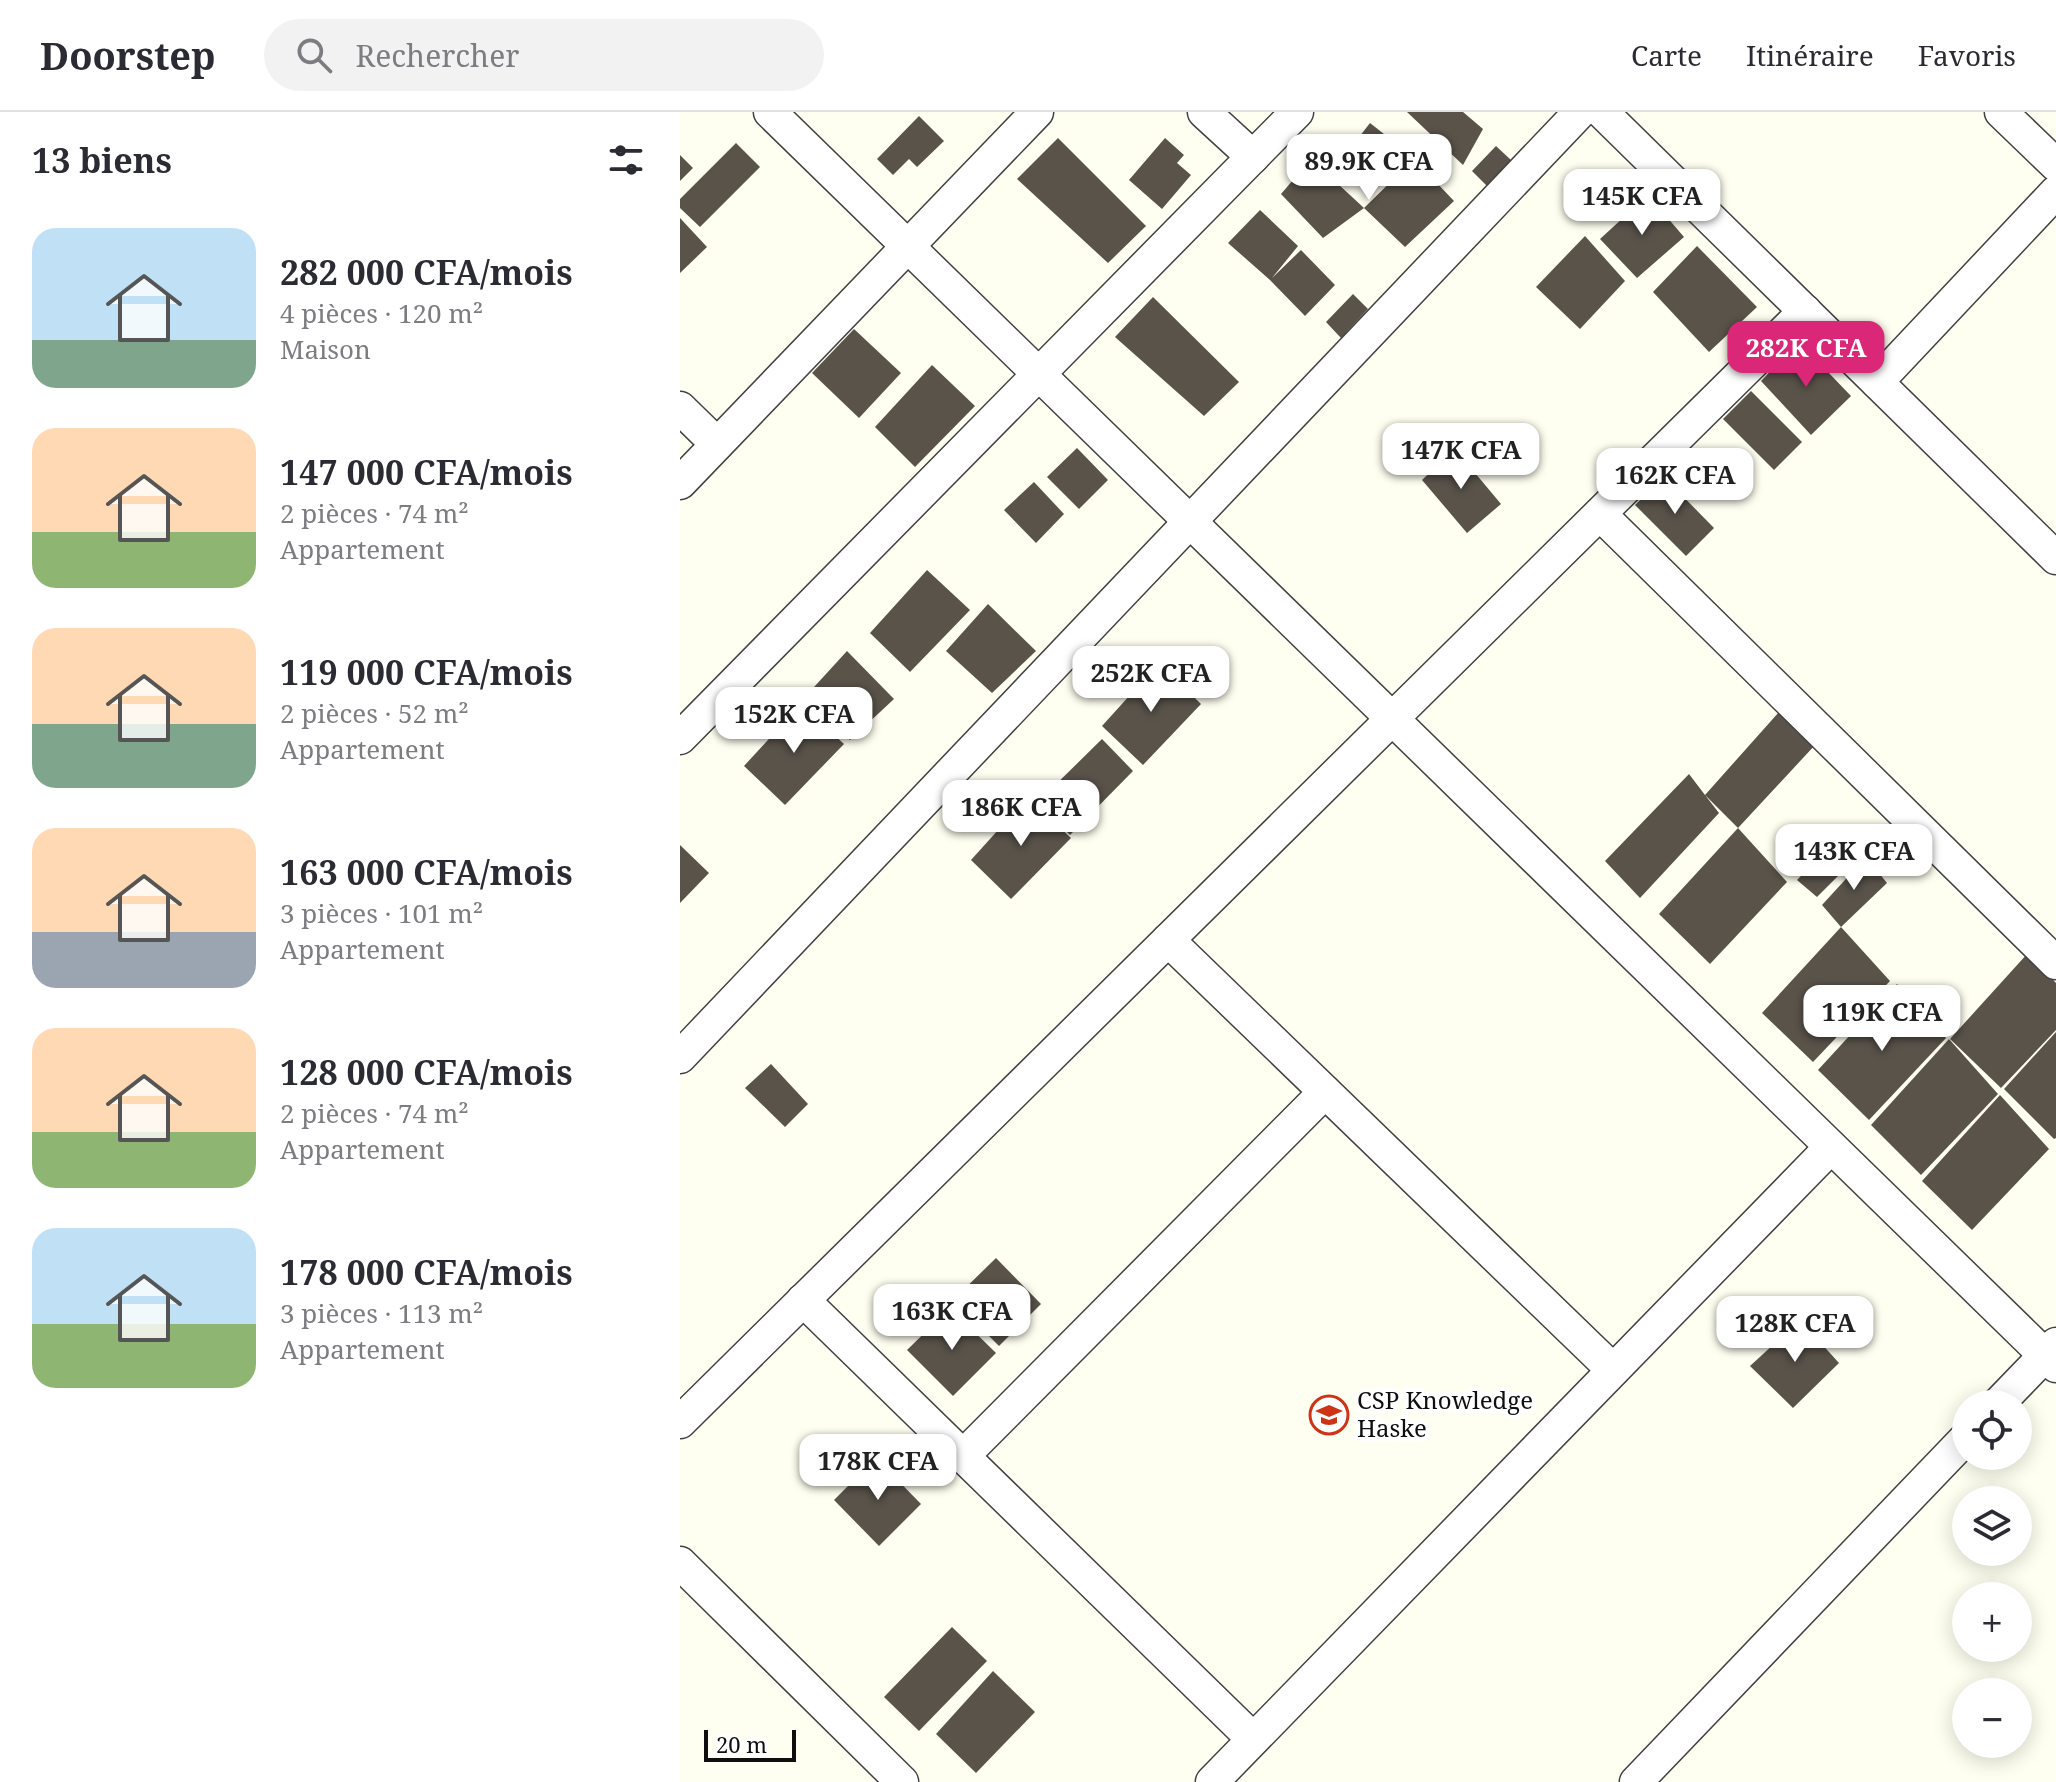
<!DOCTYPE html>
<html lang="fr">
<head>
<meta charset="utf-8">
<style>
  body { margin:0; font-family:"Noto Serif",serif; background:#f2f2f3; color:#2b2b33; height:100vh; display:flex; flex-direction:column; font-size:30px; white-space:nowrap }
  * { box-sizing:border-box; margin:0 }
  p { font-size:26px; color:#7c7c81 }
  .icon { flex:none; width:44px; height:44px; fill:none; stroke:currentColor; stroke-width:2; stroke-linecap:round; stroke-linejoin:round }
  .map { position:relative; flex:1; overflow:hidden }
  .drawer { display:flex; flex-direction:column; background:#fff; width:680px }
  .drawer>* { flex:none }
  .fabs { position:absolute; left:1272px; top:1278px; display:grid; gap:16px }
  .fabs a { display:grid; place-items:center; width:80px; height:80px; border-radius:50%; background:#fff; box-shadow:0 4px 20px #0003; font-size:40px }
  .scale { position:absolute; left:24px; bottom:20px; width:92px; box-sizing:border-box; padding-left:8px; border:4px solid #0f0f0f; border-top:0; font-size:22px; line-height:28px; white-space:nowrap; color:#0f0f0f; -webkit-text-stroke:6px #fff; paint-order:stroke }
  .price { position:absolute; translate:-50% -68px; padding:0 18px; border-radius:16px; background:#fff; color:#222; font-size:26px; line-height:52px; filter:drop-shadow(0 2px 4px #0008) }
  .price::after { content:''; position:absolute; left:50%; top:48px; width:24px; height:18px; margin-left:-12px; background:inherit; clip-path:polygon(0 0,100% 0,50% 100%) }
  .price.current { background:#db2777; color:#fff }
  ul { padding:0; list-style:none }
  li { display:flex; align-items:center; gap:24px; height:200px; padding:0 32px }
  li span { display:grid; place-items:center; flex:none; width:224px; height:160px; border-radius:24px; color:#555 }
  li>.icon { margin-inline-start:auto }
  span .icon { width:96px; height:96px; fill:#fffc; stroke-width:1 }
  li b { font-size:34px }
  h2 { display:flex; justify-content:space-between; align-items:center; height:96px; padding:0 32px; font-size:34px }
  header { display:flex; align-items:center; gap:48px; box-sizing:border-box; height:112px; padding:0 40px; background:#fff; border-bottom:2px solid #e1e1e2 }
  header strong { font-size:38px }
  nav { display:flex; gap:44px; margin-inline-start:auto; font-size:28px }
  .search { width:560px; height:72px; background:#f2f2f3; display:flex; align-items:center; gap:20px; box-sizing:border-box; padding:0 28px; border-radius:44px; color:#7c7c81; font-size:30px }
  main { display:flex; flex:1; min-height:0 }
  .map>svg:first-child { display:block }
</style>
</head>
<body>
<header>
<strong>Doorstep</strong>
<div class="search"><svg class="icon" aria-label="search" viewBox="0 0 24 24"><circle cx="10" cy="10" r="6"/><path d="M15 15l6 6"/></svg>Rechercher</div>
<nav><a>Carte</a><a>Itinéraire</a><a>Favoris</a></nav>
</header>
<main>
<section class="drawer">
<h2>13 biens<svg class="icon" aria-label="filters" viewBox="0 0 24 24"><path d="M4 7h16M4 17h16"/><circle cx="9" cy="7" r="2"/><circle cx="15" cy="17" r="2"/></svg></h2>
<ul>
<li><span style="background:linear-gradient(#bfe0f5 70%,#7fa58c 0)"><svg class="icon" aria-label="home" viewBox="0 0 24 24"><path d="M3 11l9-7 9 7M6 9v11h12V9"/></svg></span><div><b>282 000 CFA/mois</b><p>4 pièces · 120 m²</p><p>Maison</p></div></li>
<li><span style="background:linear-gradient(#ffd9b3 65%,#8fb573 0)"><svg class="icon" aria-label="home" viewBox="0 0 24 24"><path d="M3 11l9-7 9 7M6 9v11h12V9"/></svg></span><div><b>147 000 CFA/mois</b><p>2 pièces · 74 m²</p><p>Appartement</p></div></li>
<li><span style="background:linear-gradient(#ffd9b3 60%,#7fa58c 0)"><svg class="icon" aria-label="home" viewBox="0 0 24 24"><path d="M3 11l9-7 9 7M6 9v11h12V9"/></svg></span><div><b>119 000 CFA/mois</b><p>2 pièces · 52 m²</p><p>Appartement</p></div></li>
<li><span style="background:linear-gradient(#ffd9b3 65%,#9aa5b1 0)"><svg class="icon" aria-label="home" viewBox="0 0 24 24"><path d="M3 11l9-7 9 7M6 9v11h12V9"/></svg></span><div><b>163 000 CFA/mois</b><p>3 pièces · 101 m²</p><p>Appartement</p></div></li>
<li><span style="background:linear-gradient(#ffd9b3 65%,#8fb573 0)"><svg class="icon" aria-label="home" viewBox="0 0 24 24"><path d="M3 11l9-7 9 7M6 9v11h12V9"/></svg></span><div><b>128 000 CFA/mois</b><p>2 pièces · 74 m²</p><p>Appartement</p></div></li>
<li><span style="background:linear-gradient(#bfe0f5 60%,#8fb573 0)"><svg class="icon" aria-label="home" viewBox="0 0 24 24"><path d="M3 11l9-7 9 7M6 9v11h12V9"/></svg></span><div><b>178 000 CFA/mois</b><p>3 pièces · 113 m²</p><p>Appartement</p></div></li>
</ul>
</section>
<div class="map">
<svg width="1376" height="1670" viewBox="0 0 1376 1670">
  <rect width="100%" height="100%" fill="#fffff1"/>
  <g fill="#59534a">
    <polygon points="727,0 783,0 803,17 783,53"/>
    <polygon points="239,4 264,29 237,55 229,47 213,63 197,47"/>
    <polygon points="690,11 723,37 695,72 662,47"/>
    <polygon points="378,26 466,114 428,151 337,67"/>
    <polygon points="485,26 504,43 497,51 511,63 482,97 449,68"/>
    <polygon points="56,31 80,55 20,115 0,96 0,87"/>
    <polygon points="816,34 832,49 807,74 792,59"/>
    <polygon points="0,43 13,56 0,69"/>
    <polygon points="631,47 684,96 734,47 774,89 725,135 684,96 643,126 601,82"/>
    <polygon points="968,83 1004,125 957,166 920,127"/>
    <polygon points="580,98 618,134 592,166 621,138 655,173 625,204 590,168 548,131"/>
    <polygon points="0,106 27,135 0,161"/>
    <polygon points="905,124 945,169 900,217 856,175"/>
    <polygon points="1017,134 1077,195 1029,240 973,180"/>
    <polygon points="673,182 688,197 661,226 646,210"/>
    <polygon points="473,185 559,270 524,304 435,225"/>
    <polygon points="174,217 221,261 179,306 132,261"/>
    <polygon points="1119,230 1171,284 1131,323 1081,269"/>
    <polygon points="252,253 295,294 235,355 195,315"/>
    <polygon points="1071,279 1122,330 1094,358 1043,307"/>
    <polygon points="397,336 428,368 399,397 367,365"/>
    <polygon points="775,337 821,392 787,421 742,368"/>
    <polygon points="984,365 1034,416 1006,444 955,393"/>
    <polygon points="354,370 384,402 356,431 324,398"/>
    <polygon points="247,458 290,498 230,560 190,521"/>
    <polygon points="308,492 356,539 312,581 266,539"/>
    <polygon points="167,539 214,587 170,628 124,586"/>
    <polygon points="479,551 521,592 463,653 422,614"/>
    <polygon points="121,592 164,632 105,693 64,654"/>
    <polygon points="1099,600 1136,632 1058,716 1025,683 1039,701 960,786 925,749 1009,662 1025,683"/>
    <polygon points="422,627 453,659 390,723 358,690"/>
    <polygon points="348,685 391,726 331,787 291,748"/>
    <polygon points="1058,716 1107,770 1030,852 979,802"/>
    <polygon points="1166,717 1185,737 1137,785 1117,768"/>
    <polygon points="0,733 29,761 0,791"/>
    <polygon points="1186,745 1207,771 1161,815 1142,793"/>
    <polygon points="1161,815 1210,869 1133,950 1082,901"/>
    <polygon points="1348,841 1376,871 1376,918 1321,976 1270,927"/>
    <polygon points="1217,872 1266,926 1189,1008 1138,958"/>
    <polygon points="1376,920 1376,1026 1374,1027 1324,977"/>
    <polygon points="1269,927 1318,982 1241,1063 1191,1013"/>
    <polygon points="91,952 128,992 105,1015 65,976"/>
    <polygon points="1320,983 1369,1037 1292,1118 1242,1069"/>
    <polygon points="316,1146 361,1192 319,1234 273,1188"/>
    <polygon points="270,1196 316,1241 273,1284 227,1238"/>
    <polygon points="1120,1208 1159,1251 1113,1296 1070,1254"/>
    <polygon points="196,1346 241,1392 199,1434 154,1388"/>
    <polygon points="272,1515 307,1549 239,1619 204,1585"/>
    <polygon points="313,1559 355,1600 296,1661 256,1622"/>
  </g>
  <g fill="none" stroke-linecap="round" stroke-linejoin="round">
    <g stroke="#424242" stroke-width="35">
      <g id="street">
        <polyline points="90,0 1376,1254"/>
        <polyline points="524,0 573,45"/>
        <polyline points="922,0 1376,446"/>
        <polyline points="1321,0 1376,53"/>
        <polyline points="1197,270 1376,80"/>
        <polyline points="0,296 37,332"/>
        <polyline points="0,371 357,0"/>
        <polyline points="920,402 1376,851"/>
        <polyline points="0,626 617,0"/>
        <polyline points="488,828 933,1258"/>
        <polyline points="0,945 900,0"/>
        <polyline points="123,1188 573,1627"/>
        <polyline points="1318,1292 1376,1232"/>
        <polyline points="0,1310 1125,199"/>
        <polyline points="283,1344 645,980"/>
        <polyline points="0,1451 222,1670"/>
        <polyline points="532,1670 1151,1035"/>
        <polyline points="956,1670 1286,1326"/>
      </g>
    </g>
    <use href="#street" stroke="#fff" stroke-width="32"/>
  </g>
  <defs>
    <g id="school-ring" transform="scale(2)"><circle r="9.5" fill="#fff" stroke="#cf3316" stroke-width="1.5"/><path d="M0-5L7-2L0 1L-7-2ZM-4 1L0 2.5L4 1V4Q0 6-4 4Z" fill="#cf3316"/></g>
  </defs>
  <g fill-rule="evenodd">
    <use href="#school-ring" x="649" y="1303"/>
  </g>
  <g text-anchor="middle" stroke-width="8" stroke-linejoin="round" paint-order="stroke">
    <g font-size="24" fill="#0f0f0f" stroke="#fff" text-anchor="start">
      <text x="677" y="1297">CSP Knowledge<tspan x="677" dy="28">Haske</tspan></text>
    </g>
  </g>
</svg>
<div class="fabs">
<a><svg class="icon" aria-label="locate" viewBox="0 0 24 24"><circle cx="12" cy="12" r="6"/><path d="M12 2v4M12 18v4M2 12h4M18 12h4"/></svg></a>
<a><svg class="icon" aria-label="layers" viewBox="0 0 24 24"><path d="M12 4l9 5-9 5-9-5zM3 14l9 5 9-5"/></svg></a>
<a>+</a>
<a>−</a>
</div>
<div class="scale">20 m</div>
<b class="price" style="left:689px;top:90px">89.9K CFA</b>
<b class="price" style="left:962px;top:125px">145K CFA</b>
<b class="price current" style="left:1126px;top:277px">282K CFA</b>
<b class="price" style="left:781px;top:379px">147K CFA</b>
<b class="price" style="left:995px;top:404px">162K CFA</b>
<b class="price" style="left:471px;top:602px">252K CFA</b>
<b class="price" style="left:114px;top:643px">152K CFA</b>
<b class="price" style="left:341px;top:736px">186K CFA</b>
<b class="price" style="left:1174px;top:780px">143K CFA</b>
<b class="price" style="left:1202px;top:941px">119K CFA</b>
<b class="price" style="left:272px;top:1240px">163K CFA</b>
<b class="price" style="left:1115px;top:1252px">128K CFA</b>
<b class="price" style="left:198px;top:1390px">178K CFA</b>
</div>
</main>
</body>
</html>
